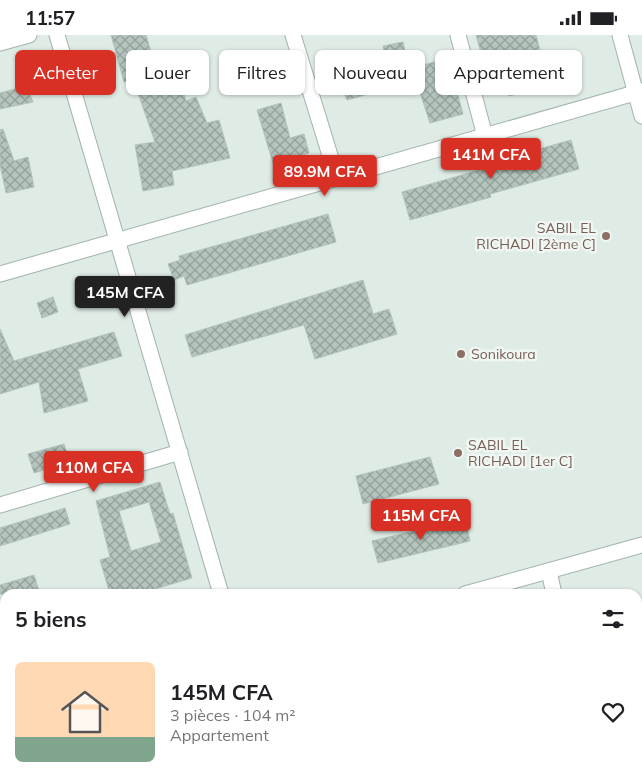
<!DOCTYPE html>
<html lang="fr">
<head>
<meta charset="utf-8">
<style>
  body { margin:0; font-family:Mulish,sans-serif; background:#f2f2f2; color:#202124; height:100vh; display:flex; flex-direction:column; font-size:19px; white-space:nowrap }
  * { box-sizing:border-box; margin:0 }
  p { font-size:16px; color:#757577 }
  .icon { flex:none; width:28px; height:28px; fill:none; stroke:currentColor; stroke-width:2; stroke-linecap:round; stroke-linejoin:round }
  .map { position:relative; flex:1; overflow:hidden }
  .panel { position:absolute; left:0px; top:554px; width:642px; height:196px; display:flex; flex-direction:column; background:#fff; border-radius:15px 15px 0 0; box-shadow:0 1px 4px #0004 }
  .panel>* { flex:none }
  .banner { position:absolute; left:15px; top:15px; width:612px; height:45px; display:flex; gap:10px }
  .price { position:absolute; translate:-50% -42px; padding:0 11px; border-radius:5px; background:#d93025; color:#fff; font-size:16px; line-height:32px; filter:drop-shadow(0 1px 2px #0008) }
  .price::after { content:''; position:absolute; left:50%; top:30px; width:15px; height:11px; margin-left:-8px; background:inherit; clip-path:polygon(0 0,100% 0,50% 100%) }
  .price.active { background:#222; color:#fff }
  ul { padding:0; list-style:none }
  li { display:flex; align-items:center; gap:15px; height:125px; padding:0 15px }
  li span { display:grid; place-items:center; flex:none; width:140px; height:100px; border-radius:8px; color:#555 }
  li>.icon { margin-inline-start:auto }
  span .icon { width:60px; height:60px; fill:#fffc; stroke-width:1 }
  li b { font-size:21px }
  h2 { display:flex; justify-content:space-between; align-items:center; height:60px; padding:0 15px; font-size:21px }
  .pill { padding:0 18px; border-radius:8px; background:#fff; box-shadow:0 1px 4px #0004; font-size:18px; line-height:45px }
  .pill.active { background:#d93025; color:#fff }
  .status { display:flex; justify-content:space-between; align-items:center; height:35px; padding:0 25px; background:#fff; direction:ltr }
  .status svg { height:14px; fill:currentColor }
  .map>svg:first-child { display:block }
</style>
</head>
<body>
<div class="status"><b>11:57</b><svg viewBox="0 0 49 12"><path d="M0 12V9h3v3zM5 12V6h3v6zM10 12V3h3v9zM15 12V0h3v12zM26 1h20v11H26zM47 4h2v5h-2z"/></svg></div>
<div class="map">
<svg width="642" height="749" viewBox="0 0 642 749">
  <defs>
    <pattern id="building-cross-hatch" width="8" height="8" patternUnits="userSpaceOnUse" patternTransform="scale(1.25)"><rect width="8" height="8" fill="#b5c5be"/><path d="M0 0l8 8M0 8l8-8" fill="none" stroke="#93a19b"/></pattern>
  </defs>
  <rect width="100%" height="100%" fill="#dfebe5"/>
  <g fill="url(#building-cross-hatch)" stroke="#b2c4bc" fill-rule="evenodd">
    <polygon points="111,0 146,0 154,27 173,21 186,66 196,62 207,88 219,85 230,123 172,136 174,150 143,156 135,110 155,107 133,44 124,47"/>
    <polygon points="476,0 536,0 545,35 548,34 552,50 509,61 500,25 484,29"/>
    <polygon points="403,7 409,34 448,23 463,79 430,88 418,52 399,57 397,51 347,65 340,49 388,35 383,11"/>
    <polygon points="26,51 33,67 0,74 0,58"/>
    <polygon points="281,68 290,103 304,99 309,118 273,128 257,75"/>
    <polygon points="3,94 14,126 28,122 34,152 6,158 0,130 0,95"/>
    <polygon points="571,105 579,134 490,159 491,162 410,185 402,157 494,131 493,127"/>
    <polygon points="328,179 336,207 187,250 184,241 174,245 168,229 180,225 179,221"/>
    <polygon points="363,245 373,279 389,274 397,299 315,324 304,290 192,322 185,300"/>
    <polygon points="53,262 58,277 42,283 37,268"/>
    <polygon points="0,294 14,326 114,297 122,321 78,334 88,366 44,378 39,347 0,359"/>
    <polygon points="64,409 70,427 34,438 28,419"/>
    <polygon points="430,422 439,449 363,469 356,441"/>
    <path d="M160,447L170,479L173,478L192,543L138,559H110L100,525L110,522L96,466ZM149,467L161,507L131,516L119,476Z"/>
    <polygon points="65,473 70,489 0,511 0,493"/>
    <polygon points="465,484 470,506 378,528 372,506"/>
    <polygon points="34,540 40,559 0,559 0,550"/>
  </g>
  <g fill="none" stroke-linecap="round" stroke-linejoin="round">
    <g stroke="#a2b3ac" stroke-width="17">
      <g id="minor">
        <polyline points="293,0 337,143"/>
        <polyline points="458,0 485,101"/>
        <polyline points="620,0 642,81"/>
        <polyline points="0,8 29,0"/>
        <polyline points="0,239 642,56"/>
        <polyline points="0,470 180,417"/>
        <polyline points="549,536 554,559"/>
        <polyline points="465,559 642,510"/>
        <polyline points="0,688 5,687"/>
        <polyline points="492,745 493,749"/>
        <polyline points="596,745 597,749"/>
      </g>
    </g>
    <g stroke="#a2b3ac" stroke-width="17">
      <g id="tertiary">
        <polyline points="57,0 221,559"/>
        <polyline points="276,745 277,749"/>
      </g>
    </g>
    <use href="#minor" stroke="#fff" stroke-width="15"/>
    <use href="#tertiary" stroke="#fff" stroke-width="15"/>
  </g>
  <g fill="#8d6e63" stroke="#f0f7f3" stroke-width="2">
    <circle cx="606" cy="201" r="5"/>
    <circle cx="461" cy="319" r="5"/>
    <circle cx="458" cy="418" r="5"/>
  </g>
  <g text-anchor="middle" stroke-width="5" stroke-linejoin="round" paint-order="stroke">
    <g font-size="14" fill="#785e54" stroke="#f0f7f3" text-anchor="start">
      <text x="596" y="198" text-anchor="end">SABIL EL<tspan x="596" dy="16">RICHADI [2ème C]</tspan></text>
      <text x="471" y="324">Sonikoura</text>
      <text x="468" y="415">SABIL EL<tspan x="468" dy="16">RICHADI [1er C]</tspan></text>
    </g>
  </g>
</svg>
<b class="price" style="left:491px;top:145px">141M CFA</b>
<b class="price" style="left:325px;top:162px">89.9M CFA</b>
<b class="price active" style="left:125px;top:283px">145M CFA</b>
<b class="price" style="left:94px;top:458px">110M CFA</b>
<b class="price" style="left:421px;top:506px">115M CFA</b>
<div class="banner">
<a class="pill active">Acheter</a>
<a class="pill">Louer</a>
<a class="pill">Filtres</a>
<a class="pill">Nouveau</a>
<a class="pill">Appartement</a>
</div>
<section class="panel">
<h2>5 biens<svg class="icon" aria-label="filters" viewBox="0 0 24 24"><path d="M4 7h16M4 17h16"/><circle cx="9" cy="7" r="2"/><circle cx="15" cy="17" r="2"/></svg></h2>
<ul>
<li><span style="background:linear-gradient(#ffd9b3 75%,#7fa58c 0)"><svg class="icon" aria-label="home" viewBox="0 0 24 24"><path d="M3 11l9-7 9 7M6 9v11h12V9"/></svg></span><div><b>145M CFA</b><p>3 pièces · 104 m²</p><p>Appartement</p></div><svg class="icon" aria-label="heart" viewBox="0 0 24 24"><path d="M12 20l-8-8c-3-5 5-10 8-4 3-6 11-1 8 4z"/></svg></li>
</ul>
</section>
</div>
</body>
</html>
